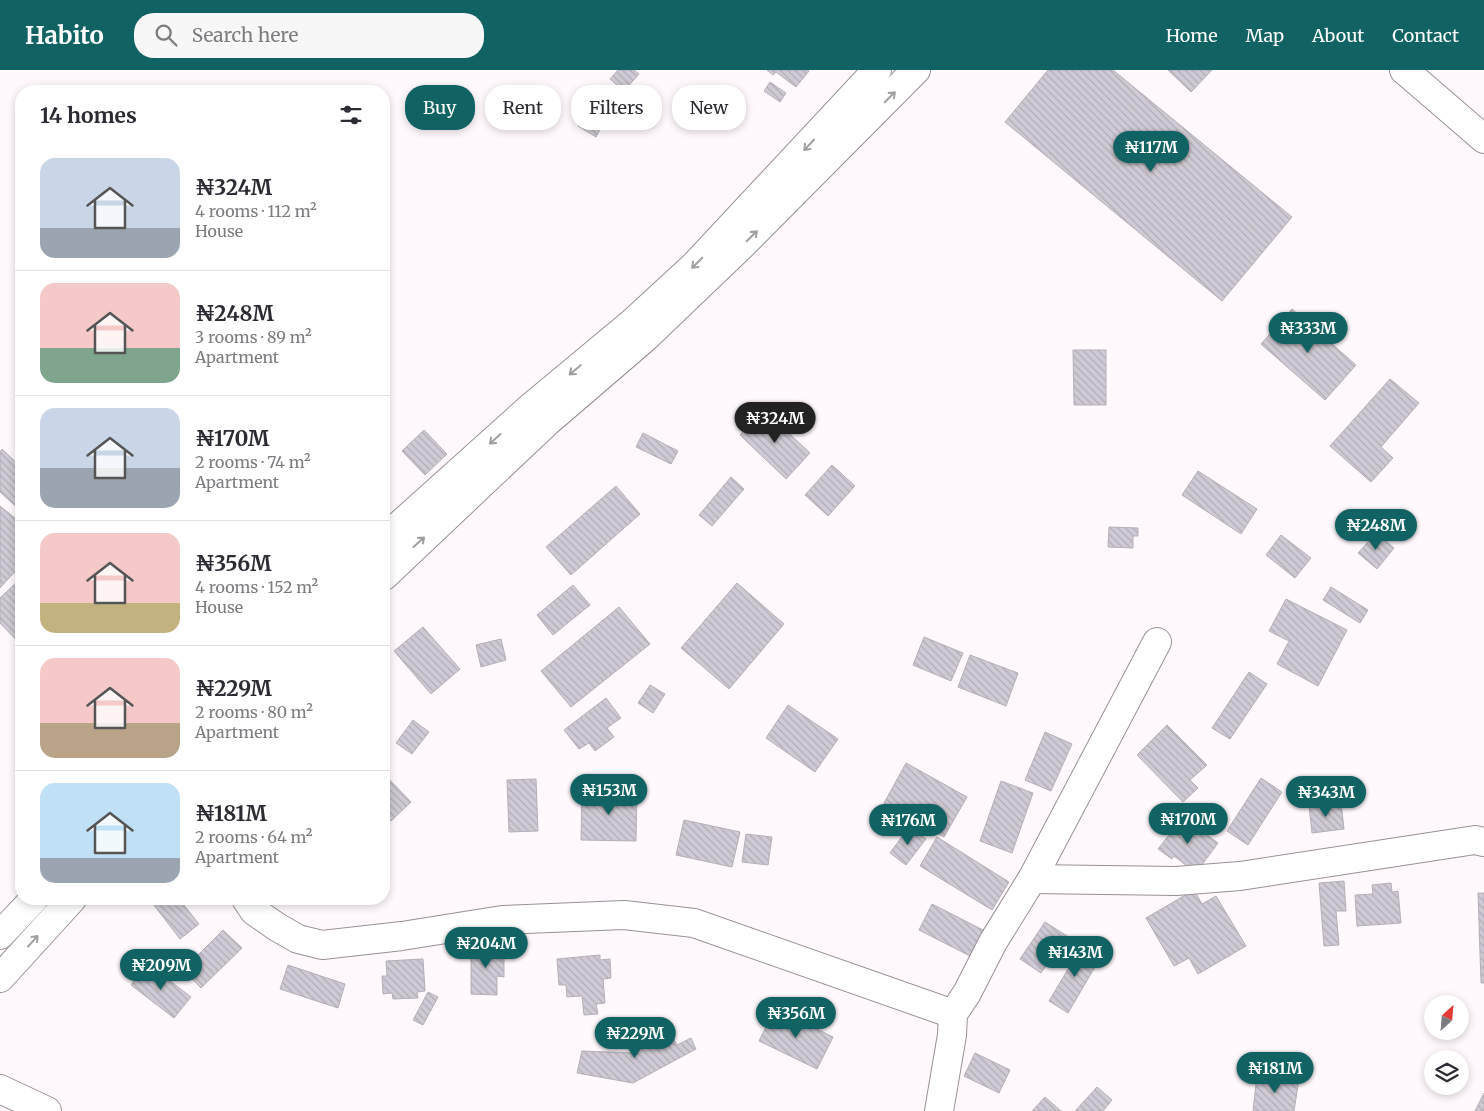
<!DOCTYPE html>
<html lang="en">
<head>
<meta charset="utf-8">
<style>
  body { margin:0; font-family:Merriweather,serif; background:#f7f7f7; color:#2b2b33; height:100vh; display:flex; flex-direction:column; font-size:19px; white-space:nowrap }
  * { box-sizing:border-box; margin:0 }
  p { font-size:16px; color:#7c7c81 }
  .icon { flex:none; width:28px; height:28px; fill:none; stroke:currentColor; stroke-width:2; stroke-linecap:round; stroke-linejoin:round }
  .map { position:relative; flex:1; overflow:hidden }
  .sheet { position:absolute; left:15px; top:15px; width:375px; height:820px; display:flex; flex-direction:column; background:#fff; border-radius:20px; box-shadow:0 2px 8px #0003 }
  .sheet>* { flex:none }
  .guide { position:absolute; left:405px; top:15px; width:475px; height:45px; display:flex; gap:10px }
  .needle { width:32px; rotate:26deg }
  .tools { position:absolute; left:1424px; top:925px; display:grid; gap:10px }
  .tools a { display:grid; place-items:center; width:45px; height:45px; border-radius:50%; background:#fff; box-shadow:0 2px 8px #0003; font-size:25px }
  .price { position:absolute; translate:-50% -42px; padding:0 11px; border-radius:18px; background:#106263; color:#fff; font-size:16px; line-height:32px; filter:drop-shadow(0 1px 2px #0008) }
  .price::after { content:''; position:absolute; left:50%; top:30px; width:15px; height:11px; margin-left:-8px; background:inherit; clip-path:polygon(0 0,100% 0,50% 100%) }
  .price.on { background:#222; color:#fff }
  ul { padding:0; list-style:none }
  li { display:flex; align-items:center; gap:15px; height:125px; padding:0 25px }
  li+li { border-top:1px solid #e1e1e2 }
  li span { display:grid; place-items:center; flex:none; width:140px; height:100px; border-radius:15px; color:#555 }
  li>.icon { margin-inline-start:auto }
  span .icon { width:60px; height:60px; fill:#fffc; stroke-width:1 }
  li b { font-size:21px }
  h2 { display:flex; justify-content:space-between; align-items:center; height:60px; padding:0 25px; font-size:21px }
  .pill { padding:0 18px; border-radius:20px; background:#fff; box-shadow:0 2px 8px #0003; font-size:18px; line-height:45px }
  .pill.on { background:#106263; color:#fff }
  header { display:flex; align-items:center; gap:30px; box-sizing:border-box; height:70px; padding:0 25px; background:#106263; color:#fff }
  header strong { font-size:24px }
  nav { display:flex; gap:28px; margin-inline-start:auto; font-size:18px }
  .search { width:350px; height:45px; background:#f7f7f7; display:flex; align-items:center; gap:12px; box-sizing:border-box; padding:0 18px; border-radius:20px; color:#7c7c81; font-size:19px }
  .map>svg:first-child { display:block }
</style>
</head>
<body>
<header>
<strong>Habito</strong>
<div class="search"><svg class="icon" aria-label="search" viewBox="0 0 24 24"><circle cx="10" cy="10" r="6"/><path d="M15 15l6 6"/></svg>Search here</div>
<nav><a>Home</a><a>Map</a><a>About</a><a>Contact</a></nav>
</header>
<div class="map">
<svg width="1484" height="1041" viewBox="0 0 1484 1041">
  <defs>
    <pattern id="building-back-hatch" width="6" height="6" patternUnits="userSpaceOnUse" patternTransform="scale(1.25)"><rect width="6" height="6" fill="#cfcad3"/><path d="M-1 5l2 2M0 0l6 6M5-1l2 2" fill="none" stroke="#b1acb4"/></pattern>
  </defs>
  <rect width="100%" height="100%" fill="#fff9fd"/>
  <g fill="url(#building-back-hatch)" stroke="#b5b0b8">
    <polygon points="618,0 634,0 639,4 624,21 610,9"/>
    <polygon points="767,0 808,0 809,1 796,17 776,2 773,5"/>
    <polygon points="1048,0 1113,0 1292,147 1222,231 1005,52"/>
    <polygon points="1168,0 1212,0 1191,22"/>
    <polygon points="770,12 786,23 780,32 764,21"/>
    <polygon points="584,45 602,56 596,67 578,56"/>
    <polygon points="1292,239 1356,295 1325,330 1261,274"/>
    <polygon points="1073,280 1106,280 1106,335 1074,335"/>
    <polygon points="1390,309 1419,333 1381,377 1393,388 1371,412 1330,376"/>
    <polygon points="764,340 810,383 786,409 740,365"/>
    <polygon points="424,360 447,384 425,405 402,381"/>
    <polygon points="643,363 678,381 671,394 636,377"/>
    <polygon points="2,379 21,397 21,441 0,422 0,382"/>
    <polygon points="832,395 855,416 828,446 805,425"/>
    <polygon points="1198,401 1257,439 1241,464 1182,425"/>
    <polygon points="731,407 744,419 712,456 699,445"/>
    <polygon points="616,416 640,444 571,505 546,477"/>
    <polygon points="0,436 21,453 21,495 0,518"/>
    <polygon points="1109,457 1138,458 1138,466 1133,466 1133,478 1108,477"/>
    <polygon points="1376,463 1394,478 1377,499 1358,483"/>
    <polygon points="1281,465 1311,488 1295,508 1266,485"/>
    <polygon points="21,508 21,575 0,553 0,528"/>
    <polygon points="737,513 784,554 729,619 681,578"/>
    <polygon points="573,515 590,535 553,565 537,545"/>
    <polygon points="1331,517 1368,540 1360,553 1323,530"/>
    <polygon points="1286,529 1347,560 1318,616 1277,594 1289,571 1269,561"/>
    <polygon points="619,537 650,574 571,637 541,601"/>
    <polygon points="423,557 460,599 431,624 394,581"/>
    <polygon points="924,567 963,583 951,611 913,595"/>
    <polygon points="501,569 506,590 481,597 476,575"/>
    <polygon points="970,585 1018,603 1006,636 958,617"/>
    <polygon points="1249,602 1267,614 1230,669 1212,658"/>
    <polygon points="650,615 665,624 653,643 638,633"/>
    <polygon points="606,628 621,648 607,658 614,667 595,681 589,673 579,679 564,660"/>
    <polygon points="788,635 838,669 815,702 766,668"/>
    <polygon points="413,650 429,662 412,684 396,673"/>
    <polygon points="1167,655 1207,695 1190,710 1198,718 1183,732 1137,685"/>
    <polygon points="1045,662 1072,674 1051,721 1025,710"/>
    <polygon points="906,693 967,727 944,767 884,733"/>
    <polygon points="384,704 411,732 391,751 384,743"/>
    <polygon points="1261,708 1282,722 1248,775 1227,761"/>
    <polygon points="536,709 538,761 509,762 507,710"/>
    <polygon points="1001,711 1033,723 1012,783 980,771"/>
    <polygon points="582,718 599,718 599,727 616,728 616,718 637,719 636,771 581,770"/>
    <polygon points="1341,732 1344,759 1312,763 1309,736"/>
    <polygon points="1183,747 1218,773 1196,803 1174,786 1172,789 1158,779"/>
    <polygon points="684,750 740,762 732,797 676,785"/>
    <polygon points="909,757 926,769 906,795 890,783"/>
    <polygon points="746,764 772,767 768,795 742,792"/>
    <polygon points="937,767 1009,812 992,840 920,796"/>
    <polygon points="1344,811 1346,841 1336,841 1339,875 1324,876 1319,813"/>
    <polygon points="1391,813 1392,822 1398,821 1401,853 1357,856 1355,825 1373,824 1372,815"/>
    <polygon points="1194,820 1202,834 1216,826 1246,876 1198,904 1189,888 1174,896 1146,848"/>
    <polygon points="1478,823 1484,823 1484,913 1481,913"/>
    <polygon points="151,829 179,829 199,854 180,869 150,830"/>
    <polygon points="932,834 985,861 972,887 919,860"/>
    <polygon points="1045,852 1067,866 1041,903 1020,889"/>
    <polygon points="223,860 242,878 201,918 183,900"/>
    <polygon points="1083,874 1102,885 1068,943 1049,931"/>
    <polygon points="471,876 504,877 504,907 497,906 497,925 471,924"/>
    <polygon points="600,885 600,890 610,889 611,908 603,909 605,933 596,934 598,944 584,945 582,926 567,927 566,915 559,915 557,889"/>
    <polygon points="423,889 425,921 417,922 418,928 393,929 392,923 383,924 382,906 387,906 386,891"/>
    <polygon points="147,893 191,927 174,948 131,915"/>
    <polygon points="288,895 345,914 338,938 280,919"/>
    <polygon points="428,922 438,927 423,955 413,950"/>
    <polygon points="775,938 833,967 817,999 759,971"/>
    <polygon points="668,959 677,975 691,968 696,979 633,1013 577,1003 582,981 635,983 633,978"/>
    <polygon points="975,983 1010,1000 999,1023 964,1006"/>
    <polygon points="1257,1004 1299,1009 1294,1041 1253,1041"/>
    <polygon points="1097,1017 1112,1030 1103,1041 1075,1041"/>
    <polygon points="1484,1023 1484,1041 1475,1041"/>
    <polygon points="1045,1027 1061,1041 1032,1041"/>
  </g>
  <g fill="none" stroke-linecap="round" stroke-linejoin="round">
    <g stroke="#999096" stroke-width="30">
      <g id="minor">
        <polyline points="1404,0 1484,69"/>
        <polyline points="1032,809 1176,811 1240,806 1475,770 1484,772"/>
        <polyline points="246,829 254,841 277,857 298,869 322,875 402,866 502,850 624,845 694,853 953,944"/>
        <polyline points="0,1019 47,1041"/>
        <polyline points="939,1041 952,965 953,944 967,923 993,872 1032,809 1157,572"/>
      </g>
    </g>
    <g stroke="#999096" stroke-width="30">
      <g id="major">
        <polyline points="384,469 531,337 632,253 695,195 877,0"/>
        <polyline points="384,506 547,352 646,267 739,178 916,0"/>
        <polyline points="0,865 34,829"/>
        <polyline points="0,908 72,829"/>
      </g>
    </g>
    <use href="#minor" stroke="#fff" stroke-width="28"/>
    <use href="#major" stroke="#fff" stroke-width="28"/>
  </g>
  <defs><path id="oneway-shaft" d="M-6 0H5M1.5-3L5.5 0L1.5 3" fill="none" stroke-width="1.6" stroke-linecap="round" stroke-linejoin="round" transform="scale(1.25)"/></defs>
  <g stroke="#a1a0a1">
    <use href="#oneway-shaft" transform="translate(890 27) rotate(-45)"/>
    <use href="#oneway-shaft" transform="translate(809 75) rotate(133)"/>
    <use href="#oneway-shaft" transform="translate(752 166) rotate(-45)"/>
    <use href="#oneway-shaft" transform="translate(697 193) rotate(135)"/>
    <use href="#oneway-shaft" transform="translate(575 300) rotate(140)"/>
    <use href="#oneway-shaft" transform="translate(495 369) rotate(138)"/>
    <use href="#oneway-shaft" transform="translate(419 472) rotate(-42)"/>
    <use href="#oneway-shaft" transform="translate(33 871) rotate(-48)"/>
  </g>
</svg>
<div class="tools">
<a><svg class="needle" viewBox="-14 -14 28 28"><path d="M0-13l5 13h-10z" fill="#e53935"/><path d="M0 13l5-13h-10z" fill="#7c7c81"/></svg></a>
<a><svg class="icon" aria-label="layers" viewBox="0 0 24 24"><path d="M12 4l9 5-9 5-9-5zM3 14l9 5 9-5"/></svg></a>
</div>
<b class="price" style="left:1151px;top:103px">₦117M</b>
<b class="price" style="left:1308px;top:284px">₦333M</b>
<b class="price on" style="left:775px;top:374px">₦324M</b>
<b class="price" style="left:1376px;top:481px">₦248M</b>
<b class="price" style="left:609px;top:746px">₦153M</b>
<b class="price" style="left:1326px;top:748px">₦343M</b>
<b class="price" style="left:1188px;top:775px">₦170M</b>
<b class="price" style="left:908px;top:776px">₦176M</b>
<b class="price" style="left:486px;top:899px">₦204M</b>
<b class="price" style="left:1075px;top:908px">₦143M</b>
<b class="price" style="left:161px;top:921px">₦209M</b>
<b class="price" style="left:796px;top:969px">₦356M</b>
<b class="price" style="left:635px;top:989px">₦229M</b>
<b class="price" style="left:1275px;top:1024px">₦181M</b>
<div class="guide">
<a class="pill on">Buy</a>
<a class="pill">Rent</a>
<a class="pill">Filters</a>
<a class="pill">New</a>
</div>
<section class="sheet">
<h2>14 homes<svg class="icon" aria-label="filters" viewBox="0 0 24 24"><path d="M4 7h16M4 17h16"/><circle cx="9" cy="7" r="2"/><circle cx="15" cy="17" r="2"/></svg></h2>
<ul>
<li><span style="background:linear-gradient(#c9d6e8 70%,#9aa5b1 0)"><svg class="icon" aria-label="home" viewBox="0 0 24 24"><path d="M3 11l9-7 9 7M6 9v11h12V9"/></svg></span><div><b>₦324M</b><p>4 rooms · 112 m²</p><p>House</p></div></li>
<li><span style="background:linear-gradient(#f6c9c9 65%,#7fa58c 0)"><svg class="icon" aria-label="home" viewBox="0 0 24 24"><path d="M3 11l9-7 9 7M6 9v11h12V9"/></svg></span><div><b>₦248M</b><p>3 rooms · 89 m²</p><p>Apartment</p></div></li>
<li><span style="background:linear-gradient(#c9d6e8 60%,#9aa5b1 0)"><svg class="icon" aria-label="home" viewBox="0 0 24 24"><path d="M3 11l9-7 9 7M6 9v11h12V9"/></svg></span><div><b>₦170M</b><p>2 rooms · 74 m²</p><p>Apartment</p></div></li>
<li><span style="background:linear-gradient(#f6c9c9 70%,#c2b280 0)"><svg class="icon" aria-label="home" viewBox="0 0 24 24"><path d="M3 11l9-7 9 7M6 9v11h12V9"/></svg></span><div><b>₦356M</b><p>4 rooms · 152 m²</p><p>House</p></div></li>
<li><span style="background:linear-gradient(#f6c9c9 65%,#b9a48a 0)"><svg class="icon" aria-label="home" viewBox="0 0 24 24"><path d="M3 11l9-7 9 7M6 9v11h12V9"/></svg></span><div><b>₦229M</b><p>2 rooms · 80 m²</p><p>Apartment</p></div></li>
<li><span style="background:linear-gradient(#bfe0f5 75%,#9aa5b1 0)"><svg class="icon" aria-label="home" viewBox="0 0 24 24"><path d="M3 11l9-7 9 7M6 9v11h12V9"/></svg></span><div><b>₦181M</b><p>2 rooms · 64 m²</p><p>Apartment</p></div></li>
</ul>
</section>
</div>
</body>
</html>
